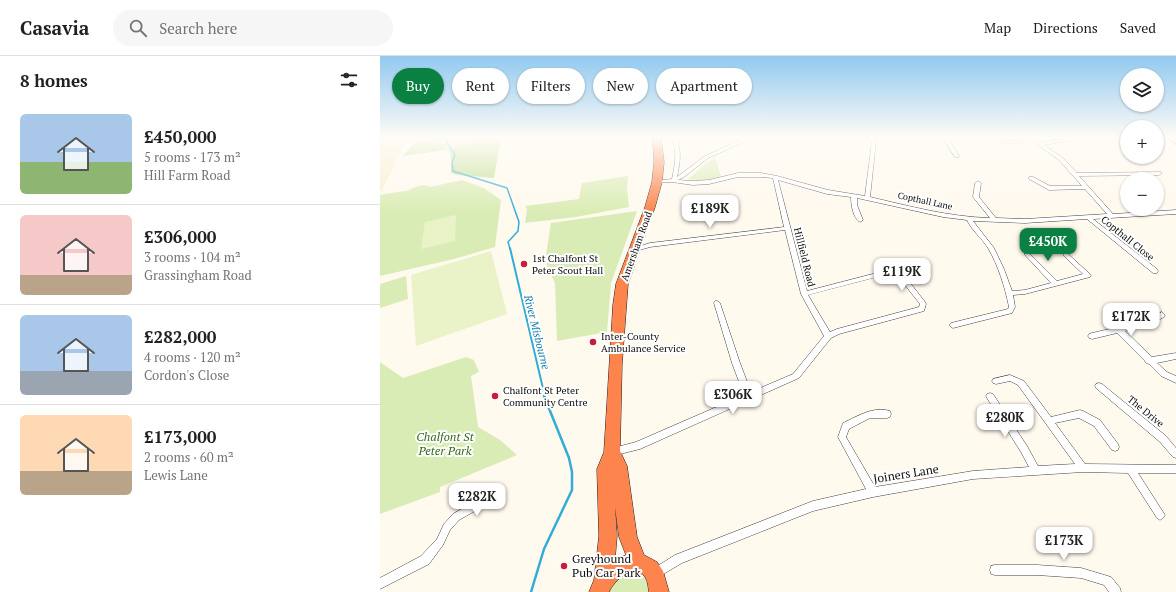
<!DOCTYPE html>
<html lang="en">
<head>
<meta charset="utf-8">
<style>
  body { margin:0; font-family:"PT Serif",serif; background:#f6f6f6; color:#202124; height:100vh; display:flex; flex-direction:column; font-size:15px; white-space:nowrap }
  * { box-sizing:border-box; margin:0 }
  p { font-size:13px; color:#757577 }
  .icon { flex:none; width:22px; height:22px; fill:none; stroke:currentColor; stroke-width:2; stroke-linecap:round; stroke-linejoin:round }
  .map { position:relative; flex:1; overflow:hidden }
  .drawer { display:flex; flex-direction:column; background:#fff; width:380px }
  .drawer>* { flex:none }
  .top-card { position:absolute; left:12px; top:12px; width:380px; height:36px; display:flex; gap:8px }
  .buttons { position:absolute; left:740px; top:12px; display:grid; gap:8px }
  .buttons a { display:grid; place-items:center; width:44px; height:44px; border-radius:50%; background:#fff; box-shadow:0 1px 3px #0004; font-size:20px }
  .price { position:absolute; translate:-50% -34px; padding:0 9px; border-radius:8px; background:#fff; color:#222; font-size:13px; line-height:26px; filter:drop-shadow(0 1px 2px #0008) }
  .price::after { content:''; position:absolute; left:50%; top:24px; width:12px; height:9px; margin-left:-6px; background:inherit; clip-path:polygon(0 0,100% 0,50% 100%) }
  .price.current { background:#0b8043; color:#fff }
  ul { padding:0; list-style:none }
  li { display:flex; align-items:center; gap:12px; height:100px; padding:0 20px }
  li+li { border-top:1px solid #e0e0e0 }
  li span { display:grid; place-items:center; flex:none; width:112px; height:80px; border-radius:6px; color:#555 }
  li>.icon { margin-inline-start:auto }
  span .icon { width:48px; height:48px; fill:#fffc; stroke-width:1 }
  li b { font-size:17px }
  h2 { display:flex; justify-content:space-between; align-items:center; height:48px; padding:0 20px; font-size:17px }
  .pill { padding:0 14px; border-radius:18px; background:#fff; box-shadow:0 1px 3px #0004; font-size:14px; line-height:36px }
  .pill.current { background:#0b8043; color:#fff }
  header { display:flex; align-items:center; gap:24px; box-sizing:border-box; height:56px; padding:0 20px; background:#fff; border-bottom:1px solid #e0e0e0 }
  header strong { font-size:19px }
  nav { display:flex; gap:22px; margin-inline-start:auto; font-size:14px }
  .search { width:280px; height:36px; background:#f6f6f6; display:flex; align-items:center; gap:10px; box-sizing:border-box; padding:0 14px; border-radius:22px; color:#757577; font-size:15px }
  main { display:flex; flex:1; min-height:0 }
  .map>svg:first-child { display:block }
</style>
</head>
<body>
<header>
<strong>Casavia</strong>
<div class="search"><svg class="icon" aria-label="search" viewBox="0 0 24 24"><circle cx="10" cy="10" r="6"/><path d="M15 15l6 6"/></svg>Search here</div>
<nav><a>Map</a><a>Directions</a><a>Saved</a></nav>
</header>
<main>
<section class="drawer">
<h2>8 homes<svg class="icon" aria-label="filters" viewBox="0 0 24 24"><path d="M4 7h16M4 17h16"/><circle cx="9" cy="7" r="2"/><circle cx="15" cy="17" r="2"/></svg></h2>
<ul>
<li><span style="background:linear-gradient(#a9c7e8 60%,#8fb573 0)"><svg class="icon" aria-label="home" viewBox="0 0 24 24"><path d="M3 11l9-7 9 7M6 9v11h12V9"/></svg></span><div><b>£450,000</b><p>5 rooms · 173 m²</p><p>Hill Farm Road</p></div></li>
<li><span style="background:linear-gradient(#f6c9c9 75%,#b9a48a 0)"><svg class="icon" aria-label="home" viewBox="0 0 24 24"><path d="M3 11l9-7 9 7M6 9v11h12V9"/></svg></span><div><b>£306,000</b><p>3 rooms · 104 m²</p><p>Grassingham Road</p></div></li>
<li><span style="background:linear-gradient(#a9c7e8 70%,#9aa5b1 0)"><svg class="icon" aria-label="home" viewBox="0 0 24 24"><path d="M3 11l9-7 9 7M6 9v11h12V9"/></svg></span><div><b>£282,000</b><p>4 rooms · 120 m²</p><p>Cordon's Close</p></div></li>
<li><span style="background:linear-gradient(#ffd9b3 70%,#b9a48a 0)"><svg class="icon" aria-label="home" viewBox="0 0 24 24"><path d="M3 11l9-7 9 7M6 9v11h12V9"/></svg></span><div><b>£173,000</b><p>2 rooms · 60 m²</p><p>Lewis Lane</p></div></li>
</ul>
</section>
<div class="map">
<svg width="796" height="536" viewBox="0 0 796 536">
  <rect width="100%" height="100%" fill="#fff9ee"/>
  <polygon fill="#f7edcc" points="0,81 28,81 2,134 0,135"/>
  <g fill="#daecb5">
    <polygon points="63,81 106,81 66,94 61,85"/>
    <polygon points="335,101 341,121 323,125 308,123 328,106"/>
    <polygon points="248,120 247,133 249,151 196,161 145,167 147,153 145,150 199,143 202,127"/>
    <path d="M82,124L104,132L121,144L115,191L74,203L0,220V139C9,137 17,136 26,135C34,133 40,126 50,131Z"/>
    <polygon points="257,155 231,227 227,276 177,285 175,227 165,205 171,167"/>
    <polygon points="26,220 28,243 0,252 0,228"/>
    <polygon points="86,301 94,304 99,316 91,320 98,371 120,384 137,399 60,431 60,436 0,458 0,306 23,322"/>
    <path d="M256,515C266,520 267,526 270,536H225L241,517Z"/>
  </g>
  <g fill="#c0de93">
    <polygon points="106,81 121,81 114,122 77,119 71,117 71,100 68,94"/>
    <polygon points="62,83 61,85 66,94 23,100 36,85"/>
  </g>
  <g fill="#eaf3c7">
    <polygon points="76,159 75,185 41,193 45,166"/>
    <polygon points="111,195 127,258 36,290 31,219"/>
  </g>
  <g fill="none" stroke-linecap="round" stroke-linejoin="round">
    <polyline stroke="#31add7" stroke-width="1.5" points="67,81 66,85 75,99 72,107 73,115 127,132 139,166 138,175 128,186 130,193"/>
    <polyline stroke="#31add7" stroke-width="2" points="130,192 165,341"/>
    <polyline stroke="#31add7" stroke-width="2.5" points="151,536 164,493 192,434 192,416 189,402 164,340"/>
    <g stroke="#414141" stroke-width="1">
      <g id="street">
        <path d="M291,81H296C302,95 300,107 297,121L325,100L360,84L363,81H368L364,86L328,102L304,121L298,124L313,125L329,124L358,117H381L397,120L448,134L485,140L492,85L494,84L496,85L490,141C529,150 569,161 610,162L593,141L595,127L598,125L601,127L599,141L616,162L645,163L727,158L705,133L669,134L649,123V121H653L670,130H702L679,104L651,84L624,88L622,87V86L653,81L660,87L697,81H712L664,89L683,102L697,117L781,116L782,117L779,119L699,120L733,158L796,154V158L713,163L777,213L778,215L777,217H773L707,163L645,167L593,165L614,192L624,213L632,235L645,234L671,227L645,199L644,198L647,196L649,197L677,225L703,218L684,200L683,199L684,198H688L711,219L710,221L645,238L633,239L635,251L632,257L573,272L571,271L569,269L571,267L628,253L629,251C625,231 618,209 608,192C602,182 592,175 587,164L563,161L477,142V149L483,164L480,166C473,162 471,149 471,141L447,138L398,124L427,235L512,213L521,215L545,246L546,248L544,255L459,278L451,282L419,322L260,393L232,400L229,399L228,396L229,393L256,386L364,339L352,307L334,247L335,245H337L340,247L360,307L371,336L413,318L444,280L421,238L405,174L270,191L256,195L254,194L253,193L254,192L270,187L404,171L393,122L381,121H358L329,128L313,129L292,126L275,127V125L292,123C295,108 298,95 291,81ZM512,217L517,219L540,248L539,251L457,273L450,276L428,239Z"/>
        <polygon points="415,81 420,81 420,82 418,83"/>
        <polygon points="562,81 567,81 579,100 579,101 575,101"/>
        <polygon points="782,256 785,259 784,261 769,269 745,275 772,301 796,297 796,303 777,307 787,316 796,320 796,327 781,320 769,308 766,307 765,305 737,277 712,283 709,282 708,280 709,278 712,277 765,265"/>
        <path d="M630,319L644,325L671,361L700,354L703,355L720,364L738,388L739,391L738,394L735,395L732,394L714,370L699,362L675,367L705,408L796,409V417H758L783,456L785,459L783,462L780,464L777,462L748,417L703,416L593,423L493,441L433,455L302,507L275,523L271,522L270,518L271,514L295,499L433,445L486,433L458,381L463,367C478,360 493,350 510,355L511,358L510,361L507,362H490L469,373L466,381L495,431L593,415L649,411L641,396L607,342L606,340L607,338L610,337L613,338L647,390L658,410L695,408L638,329L630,325L616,328L613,327L612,325L613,323Z"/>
        <polygon points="719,327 722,328 786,380 796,392 796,402 793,401 780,386 716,332 715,330 716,328"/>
        <polygon points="111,436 114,438 116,441 114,444 79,464 70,474 63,489 49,508 0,533 0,522 41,500 57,483 64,468 73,458"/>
        <polygon points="615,509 657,509 701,512 731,521 740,532 741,536 729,536 724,529 701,522 657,519 615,519 611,518 610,514 611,510"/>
      </g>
    </g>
    <g stroke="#303030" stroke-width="2">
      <polygon id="secondary" points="787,81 795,81 796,88"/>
    </g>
    <g stroke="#1f1f1f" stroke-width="1">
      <path id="highway" d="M273,81H281L284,106L282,126L275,151L248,228L242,308L240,395L247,410L257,481L264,499L277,506L283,515L289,536H269C268,531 268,525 265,521C253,506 234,525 229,536H209L214,524L219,480L217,413L224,396L233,249L236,228L265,151L272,126L274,106ZM235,451L239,481L246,499L235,503L237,480Z"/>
    </g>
    <use href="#street" fill="#fff" fill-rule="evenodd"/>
    <use href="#secondary" fill="#ffe9a9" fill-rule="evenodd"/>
    <use href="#highway" fill="#fe844d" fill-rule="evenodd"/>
  </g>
  <linearGradient id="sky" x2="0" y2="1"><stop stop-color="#91c9ef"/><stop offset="0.52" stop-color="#fffcf7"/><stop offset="1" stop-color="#fffcf7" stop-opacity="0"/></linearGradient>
  <rect width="796" height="157" fill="url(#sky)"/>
  <g fill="#c81c3e" stroke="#fff" stroke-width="1.5">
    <circle cx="144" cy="208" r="4"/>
    <circle cx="213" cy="286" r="4"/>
    <circle cx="115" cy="340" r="4"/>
    <circle cx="184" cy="510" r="4"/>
  </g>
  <g text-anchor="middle" stroke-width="4" stroke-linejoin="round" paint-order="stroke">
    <g font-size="9" fill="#0e0e0e" stroke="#fff">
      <text transform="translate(545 145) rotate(12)" y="3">Copthall Lane</text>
    </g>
    <g font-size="10" fill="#0e0e0e" stroke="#fff">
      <text transform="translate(748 182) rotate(39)" y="4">Copthall Close</text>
      <text transform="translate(256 190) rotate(-70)" y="4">Amersham Road</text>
      <text transform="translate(425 201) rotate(76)" y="4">Hillfield Road</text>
      <text transform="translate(766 355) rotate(39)" y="4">The Drive</text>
    </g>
    <g font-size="10" fill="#0e0e0e" stroke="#fff" text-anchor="start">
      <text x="152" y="206">1st Chalfont St<tspan x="152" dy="12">Peter Scout Hall</tspan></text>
      <text x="221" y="284">Inter-County<tspan x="221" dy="12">Ambulance Service</tspan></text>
      <text x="123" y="338">Chalfont St Peter<tspan x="123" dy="12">Community Centre</tspan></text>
    </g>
    <g font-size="11" font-style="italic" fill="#0e7ca8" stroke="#fff">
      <text transform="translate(157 276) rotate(76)" y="4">River Misbourne</text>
    </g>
    <g font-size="12" font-style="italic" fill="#366a19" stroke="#fff">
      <text x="65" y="385">Chalfont St<tspan x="65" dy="14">Peter Park</tspan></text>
    </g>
    <g font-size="12" fill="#0e0e0e" stroke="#fff">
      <text transform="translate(526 418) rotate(-9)" y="4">Joiners Lane</text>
    </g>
    <g font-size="12" fill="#0e0e0e" stroke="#fff" text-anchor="start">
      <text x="192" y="507">Greyhound<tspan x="192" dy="14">Pub Car Park</tspan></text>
    </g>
  </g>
</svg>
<div class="buttons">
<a><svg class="icon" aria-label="layers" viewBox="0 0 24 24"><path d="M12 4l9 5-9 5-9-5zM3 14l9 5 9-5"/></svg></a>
<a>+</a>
<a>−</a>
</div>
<b class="price" style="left:330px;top:173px">£189K</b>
<b class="price current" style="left:668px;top:206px">£450K</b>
<b class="price" style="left:522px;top:236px">£119K</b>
<b class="price" style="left:751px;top:281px">£172K</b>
<b class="price" style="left:353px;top:359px">£306K</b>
<b class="price" style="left:625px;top:382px">£280K</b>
<b class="price" style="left:97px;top:461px">£282K</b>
<b class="price" style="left:684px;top:505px">£173K</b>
<div class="top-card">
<a class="pill current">Buy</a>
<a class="pill">Rent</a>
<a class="pill">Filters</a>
<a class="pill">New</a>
<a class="pill">Apartment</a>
</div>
</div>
</main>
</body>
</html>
